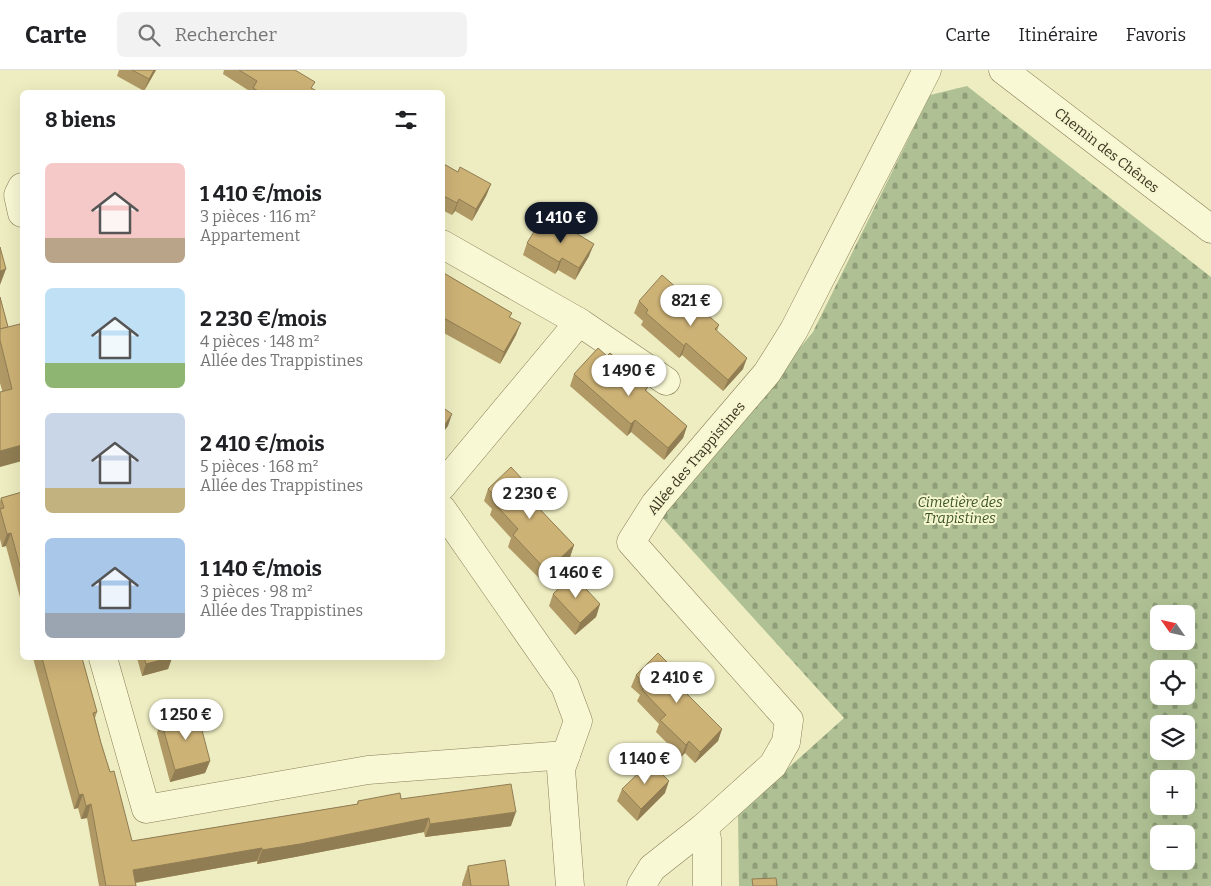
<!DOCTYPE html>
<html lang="fr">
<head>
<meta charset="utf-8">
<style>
  body { margin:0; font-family:Bitter,serif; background:#f2f2f2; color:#202124; height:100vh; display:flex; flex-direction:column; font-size:19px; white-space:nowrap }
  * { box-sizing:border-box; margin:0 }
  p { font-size:16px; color:#757577 }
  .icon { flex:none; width:28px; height:28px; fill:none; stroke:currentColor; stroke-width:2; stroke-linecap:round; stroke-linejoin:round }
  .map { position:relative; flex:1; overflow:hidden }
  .side { position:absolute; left:20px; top:20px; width:425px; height:570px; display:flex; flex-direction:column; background:#fff; border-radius:8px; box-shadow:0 5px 20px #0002 }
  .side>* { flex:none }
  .needle { width:32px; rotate:304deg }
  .tools { position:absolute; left:1150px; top:535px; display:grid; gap:10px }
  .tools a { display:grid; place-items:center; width:45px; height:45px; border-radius:8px; background:#fff; box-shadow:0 5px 20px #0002; font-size:25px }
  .price { position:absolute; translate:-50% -42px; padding:0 11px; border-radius:18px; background:#fff; color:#222; font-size:16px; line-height:32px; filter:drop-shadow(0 1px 2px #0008) }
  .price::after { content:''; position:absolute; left:50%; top:30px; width:15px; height:11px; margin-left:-8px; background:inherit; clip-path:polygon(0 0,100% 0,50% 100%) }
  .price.selected { background:#111827; color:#fff }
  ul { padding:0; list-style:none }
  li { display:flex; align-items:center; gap:15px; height:125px; padding:0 25px }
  li span { display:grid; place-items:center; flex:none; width:140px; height:100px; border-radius:8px; color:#555 }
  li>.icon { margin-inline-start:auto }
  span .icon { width:60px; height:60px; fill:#fffc; stroke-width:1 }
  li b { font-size:21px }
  h2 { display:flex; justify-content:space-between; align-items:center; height:60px; padding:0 25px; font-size:21px }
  header { display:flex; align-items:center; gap:30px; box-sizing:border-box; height:70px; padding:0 25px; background:#fff; border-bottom:1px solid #e0e0e0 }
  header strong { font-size:24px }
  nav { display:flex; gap:28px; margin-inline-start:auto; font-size:18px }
  .search { width:350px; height:45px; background:#f2f2f2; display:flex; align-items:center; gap:12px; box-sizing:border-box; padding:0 18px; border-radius:8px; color:#757577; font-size:19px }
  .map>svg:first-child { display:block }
</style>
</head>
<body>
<header>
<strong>Carte</strong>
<div class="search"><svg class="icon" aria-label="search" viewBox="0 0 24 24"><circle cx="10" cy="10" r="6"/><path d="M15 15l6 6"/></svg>Rechercher</div>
<nav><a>Carte</a><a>Itinéraire</a><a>Favoris</a></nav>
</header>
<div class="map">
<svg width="1211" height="816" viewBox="0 0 1211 816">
  <defs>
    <pattern id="cemetery-stones" width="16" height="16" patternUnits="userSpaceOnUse" patternTransform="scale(1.25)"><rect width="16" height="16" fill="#afc194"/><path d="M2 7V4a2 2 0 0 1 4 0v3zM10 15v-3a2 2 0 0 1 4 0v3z" fill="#8f9d78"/></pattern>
  </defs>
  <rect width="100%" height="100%" fill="#eeedc1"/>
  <path fill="url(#cemetery-stones)" fill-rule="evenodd" d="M967,16L1211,207V816H739L738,743L844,648L660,445L813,262L930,25ZM1159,544H1186V571H1159ZM1159,599H1186V626H1159ZM1159,654H1186V681H1159ZM1159,709H1186V736H1159ZM1159,764H1186V791H1159Z"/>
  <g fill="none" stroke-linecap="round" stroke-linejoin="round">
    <g stroke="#887e58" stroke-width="29">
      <g id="minor">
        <polyline points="1003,0 1211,159"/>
        <polyline points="22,117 18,125 22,143"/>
        <polyline points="442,174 579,252 442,416"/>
        <polyline points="579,252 666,311"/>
        <polyline points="442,439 565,616 578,651 561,699 570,816"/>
        <polyline points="103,588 146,739 368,700 566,685"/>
        <polyline points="704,757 707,769 707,816"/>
        <polyline points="641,816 652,798 704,757 773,695 786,672 789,650 631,472 655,434 767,303 794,260 927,0"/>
      </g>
    </g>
    <use href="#minor" stroke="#f9f8d4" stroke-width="28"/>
  </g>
  <g fill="#b09965">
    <polygon points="119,0 156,0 144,21 117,6"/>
    <polygon points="224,0 295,0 312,19 319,22 251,22 223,4"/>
    <polygon points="442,93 458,102 491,114 486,126 472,151 455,141 452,145 442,140"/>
    <polygon points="527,173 589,186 575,210 558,200 555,204 523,185"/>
    <polygon points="442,202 512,243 510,247 516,265 500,294 442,262"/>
    <polygon points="0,227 8,257 22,264 22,394 0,313"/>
    <polygon points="639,231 719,255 717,261 743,299 723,321 682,285 679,288 641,255 643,251 634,243"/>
    <polygon points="607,286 648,317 646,321 687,356 683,368 664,390 631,362 627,366 570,316 574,304"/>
    <polygon points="488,419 537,425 534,433 574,475 570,487 543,512 508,477 511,468 490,445 492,439 484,431"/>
    <polygon points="22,422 22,535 6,476 2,477 0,469 0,431 1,428"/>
    <polygon points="553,524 600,534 596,547 575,565 549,536"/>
    <polygon points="33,588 82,588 97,642 95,648 101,673 132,771 357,734 358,731 401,729 511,756 425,767 424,762 295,787 257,794 257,791 135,813 136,816 99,816 87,748 81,749 78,738 74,739"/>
    <polygon points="137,588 172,588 168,599 142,606"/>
    <polygon points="636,605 685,610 682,619 722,659 718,671 695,693 685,683 681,687 656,662 659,654 637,631 640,625 631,617"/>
    <polygon points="161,651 210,691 205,703 170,712 157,663"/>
    <polygon points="622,719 665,723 637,751 617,731"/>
    <polygon points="468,796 509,816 462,816 462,814"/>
  </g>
  <g fill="#907d53">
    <polygon points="154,0 156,0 144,21 149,9"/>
    <polygon points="491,114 486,126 472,151 476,139"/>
    <polygon points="459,129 455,141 452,145 457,133"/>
    <polygon points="594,174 589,186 575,210 579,198"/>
    <polygon points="562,188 558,200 555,204 559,192"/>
    <polygon points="6,199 0,215 0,201"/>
    <polygon points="521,253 516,265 500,294 504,282"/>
    <polygon points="686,273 682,285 679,288 684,276"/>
    <polygon points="747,288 743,299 723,321 728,310"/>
    <polygon points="452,344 448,356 442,364 442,359"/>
    <polygon points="635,350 631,362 627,366 631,354"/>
    <polygon points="687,356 683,368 664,390 668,378"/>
    <polygon points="22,375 22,391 0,397 0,381"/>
    <polygon points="537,425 533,437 531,430"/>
    <polygon points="11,463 6,476 2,477 7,464"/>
    <polygon points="574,475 570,487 543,512 547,501"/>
    <polygon points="600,534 596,547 575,565 580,553"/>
    <polygon points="168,588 172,588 168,599 142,606 146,594"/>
    <polygon points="685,610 680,622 679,616"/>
    <polygon points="722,659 718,671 695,693 700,682"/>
    <polygon points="689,671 685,683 681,687 686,675"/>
    <polygon points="210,691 205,703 170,712 175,700"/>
    <polygon points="669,711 665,723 637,751 641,739"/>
    <polygon points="83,724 78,738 74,739 79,725"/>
    <polygon points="91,734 87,748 81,749 86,736"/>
    <polygon points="516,742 511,756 425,767 430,754"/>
    <polygon points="429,748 424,762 295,787 257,794 262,780"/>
    <polygon points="262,778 257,791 128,814 133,800"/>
  </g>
  <g fill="#cdb276" stroke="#907d53">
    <polygon points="132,0 154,0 149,9"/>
    <polygon points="239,0 295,0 315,12 311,18 319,22 260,22 253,18 257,11"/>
    <polygon points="442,93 458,102 460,97 491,114 476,139 459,129 457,133 442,125"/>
    <polygon points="542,149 561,161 564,156 594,174 579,198 562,188 559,192 527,173"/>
    <polygon points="0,177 6,199 0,201"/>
    <polygon points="442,202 512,243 509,247 521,253 504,282 442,247"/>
    <polygon points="662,205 719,255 715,259 747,288 728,310 686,273 684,276 646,243 648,240 639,231"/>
    <polygon points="0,227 8,257 0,259"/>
    <polygon points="20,254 22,264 22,375 0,381 0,322 12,319 0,270 0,259"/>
    <polygon points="598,278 607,286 610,283 648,317 645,320 687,356 668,378 635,350 631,354 574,304"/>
    <polygon points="442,337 452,344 442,359"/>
    <polygon points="511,397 537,425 531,430 574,475 547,501 513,465 518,459 494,433 498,429 488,419"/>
    <polygon points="22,422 22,504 11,463 7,464 0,439 4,438 1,428"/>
    <polygon points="573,505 600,534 580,553 553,524"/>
    <polygon points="658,583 685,610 679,616 722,659 700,682 689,671 686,675 660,650 666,645 642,620 646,615 636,605"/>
    <polygon points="42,588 82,588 97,642 93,643 101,673 110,702 114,701 132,771 358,734 358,731 400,723 401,729 511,714 516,742 430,754 429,748 300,774 262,780 262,778 133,800 136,816 106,816 91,734 86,736 83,724 79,725"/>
    <polygon points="144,588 168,588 146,594"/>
    <polygon points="197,641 210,691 175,700 161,651"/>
    <polygon points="650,692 669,711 641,739 622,719"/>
    <polygon points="505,790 509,816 471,816 468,796"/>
    <polygon points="776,808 777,816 753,816 752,809"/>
  </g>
  <g text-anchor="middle" stroke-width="4" stroke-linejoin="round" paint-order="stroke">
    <g font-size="14" fill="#37311d" stroke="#f5f5d0">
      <text transform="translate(1107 80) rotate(38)" y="5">Chemin des Chênes</text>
      <text transform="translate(696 388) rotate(-50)" y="5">Allée des Trappistines</text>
    </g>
    <g font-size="14" font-style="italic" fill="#3a5423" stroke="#f5f5d0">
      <text x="960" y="437">Cimetière des<tspan x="960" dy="16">Trapistines</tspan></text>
    </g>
  </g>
</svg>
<div class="tools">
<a><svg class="needle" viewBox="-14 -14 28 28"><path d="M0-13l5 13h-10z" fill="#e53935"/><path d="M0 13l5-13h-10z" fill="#757577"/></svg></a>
<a><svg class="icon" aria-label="locate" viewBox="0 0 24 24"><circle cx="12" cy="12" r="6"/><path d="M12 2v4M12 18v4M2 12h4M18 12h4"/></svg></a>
<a><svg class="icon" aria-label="layers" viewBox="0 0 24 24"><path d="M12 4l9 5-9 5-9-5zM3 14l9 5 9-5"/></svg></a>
<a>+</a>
<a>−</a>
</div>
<b class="price selected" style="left:561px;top:174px">1 410 €</b>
<b class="price" style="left:691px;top:257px">821 €</b>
<b class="price" style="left:629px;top:327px">1 490 €</b>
<b class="price" style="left:530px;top:450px">2 230 €</b>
<b class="price" style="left:576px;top:529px">1 460 €</b>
<b class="price" style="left:677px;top:634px">2 410 €</b>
<b class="price" style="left:186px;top:671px">1 250 €</b>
<b class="price" style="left:645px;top:715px">1 140 €</b>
<section class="side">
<h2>8 biens<svg class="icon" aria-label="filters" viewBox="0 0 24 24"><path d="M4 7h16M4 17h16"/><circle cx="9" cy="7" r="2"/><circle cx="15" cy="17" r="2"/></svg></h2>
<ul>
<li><span style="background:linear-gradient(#f6c9c9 75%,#b9a48a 0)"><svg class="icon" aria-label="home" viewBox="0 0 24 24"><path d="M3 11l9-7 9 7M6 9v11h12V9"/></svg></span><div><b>1 410 €/mois</b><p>3 pièces · 116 m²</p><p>Appartement</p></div></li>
<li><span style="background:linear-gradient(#bfe0f5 75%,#8fb573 0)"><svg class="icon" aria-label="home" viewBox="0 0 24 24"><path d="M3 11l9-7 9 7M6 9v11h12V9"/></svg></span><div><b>2 230 €/mois</b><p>4 pièces · 148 m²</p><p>Allée des Trappistines</p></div></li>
<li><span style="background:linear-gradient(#c9d6e8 75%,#c2b280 0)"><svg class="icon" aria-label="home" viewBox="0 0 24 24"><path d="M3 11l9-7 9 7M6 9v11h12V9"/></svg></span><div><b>2 410 €/mois</b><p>5 pièces · 168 m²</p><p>Allée des Trappistines</p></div></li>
<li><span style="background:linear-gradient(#a9c7e8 75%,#9aa5b1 0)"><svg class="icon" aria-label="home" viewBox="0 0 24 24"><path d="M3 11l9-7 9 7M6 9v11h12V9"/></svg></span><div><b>1 140 €/mois</b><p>3 pièces · 98 m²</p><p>Allée des Trappistines</p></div></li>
</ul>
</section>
</div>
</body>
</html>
